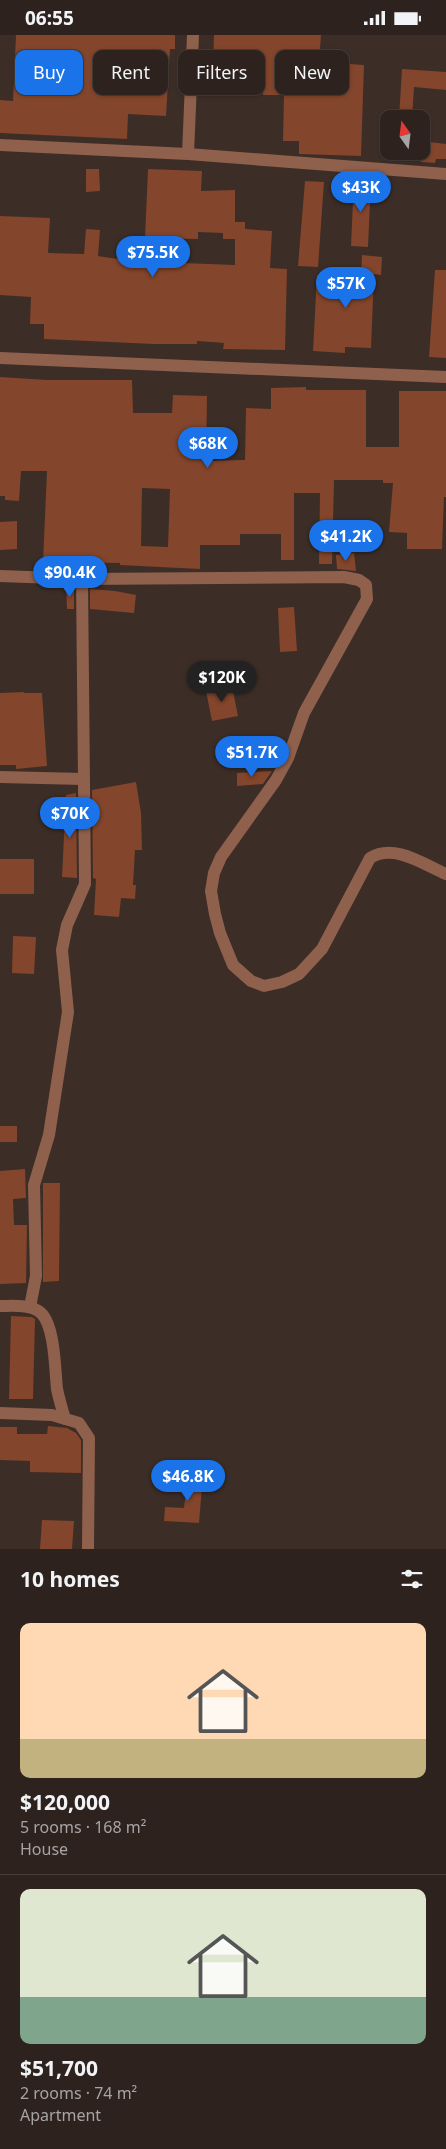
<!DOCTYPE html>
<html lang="en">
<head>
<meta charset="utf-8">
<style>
  body { margin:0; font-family:"Noto Sans",sans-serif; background:#392f2a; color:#f1f3f6; height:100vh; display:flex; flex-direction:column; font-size:19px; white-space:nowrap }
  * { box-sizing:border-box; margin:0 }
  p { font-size:16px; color:#a7a4a4 }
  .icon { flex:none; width:28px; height:28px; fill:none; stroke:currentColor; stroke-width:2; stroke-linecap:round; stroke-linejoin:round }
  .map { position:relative; height:1514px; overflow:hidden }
  .details { display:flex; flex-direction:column; background:#2d221d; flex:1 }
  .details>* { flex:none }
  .banner { position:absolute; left:15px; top:15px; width:416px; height:45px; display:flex; gap:10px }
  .needle { width:32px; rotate:346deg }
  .buttons { position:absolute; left:380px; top:75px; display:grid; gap:10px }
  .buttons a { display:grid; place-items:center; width:50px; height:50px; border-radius:10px; background:#2d221d; box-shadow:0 1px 4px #0004,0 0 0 1px #483f3b; font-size:25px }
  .price { position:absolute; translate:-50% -42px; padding:0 11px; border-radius:18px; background:#1a73e8; color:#fff; font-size:16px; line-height:32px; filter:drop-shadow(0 1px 2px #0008) }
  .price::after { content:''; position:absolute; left:50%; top:30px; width:15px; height:11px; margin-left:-8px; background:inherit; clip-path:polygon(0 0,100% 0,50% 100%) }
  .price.active { background:#222; color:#fff }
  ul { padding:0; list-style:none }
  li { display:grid; align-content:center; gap:10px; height:265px; padding:0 20px }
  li+li { border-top:1px solid #483f3b }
  li span { display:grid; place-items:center; height:155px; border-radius:10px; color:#555 }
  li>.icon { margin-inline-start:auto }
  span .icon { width:90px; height:90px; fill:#fffc; stroke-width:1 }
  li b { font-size:21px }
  h2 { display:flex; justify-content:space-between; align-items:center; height:60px; padding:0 20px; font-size:21px }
  .pill { padding:0 18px; border-radius:10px; background:#2d221d; box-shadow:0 1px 4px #0004,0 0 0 1px #483f3b; font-size:18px; line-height:45px }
  .pill.active { background:#1a73e8; color:#fff }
  .status { display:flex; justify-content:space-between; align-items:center; height:35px; padding:0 25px; background:#2d221d; direction:ltr }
  .status svg { height:14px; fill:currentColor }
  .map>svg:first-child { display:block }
</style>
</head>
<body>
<div class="status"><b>06:55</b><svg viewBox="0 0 49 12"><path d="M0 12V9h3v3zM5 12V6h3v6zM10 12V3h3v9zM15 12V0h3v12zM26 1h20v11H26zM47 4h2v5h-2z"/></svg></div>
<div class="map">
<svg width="446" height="1514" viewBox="0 0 446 1514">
  <rect width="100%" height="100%" fill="#3c2d27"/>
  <g fill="#83452b" fill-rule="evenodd">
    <polygon points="16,0 175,0 175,14 170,14 166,81 128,79 127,104 0,98 0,65 13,66"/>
    <polygon points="214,0 321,0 319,27 364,30 361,121 299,119 299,106 283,106 284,60 263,60 264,36 213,34"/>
    <polygon points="402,34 446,37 446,55 414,52 412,84 399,84"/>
    <polygon points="421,106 446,109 446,124 436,124 435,128 421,127"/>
    <polygon points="86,134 99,134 100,156 86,157"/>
    <polygon points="148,134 202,136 201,156 235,155 235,187 245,187 245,194 272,196 270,233 287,234 285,315 223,314 224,308 197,306 197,309 154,309 44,304 44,289 30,289 31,262 0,260 0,181 50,183 48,218 84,219 86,194 100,195 98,221 131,226 235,230 235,204 223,204 223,198 198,197 198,204 145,203"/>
    <polygon points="354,144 371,145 368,212 351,211"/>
    <polygon points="305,146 324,147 318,232 298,231"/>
    <polygon points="362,220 382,222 381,240 374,239 371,313 345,312 345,318 313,316 317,240 361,241"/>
    <polygon points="435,235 446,235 446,323 429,322"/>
    <path d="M0,342L47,345H132L133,378H172L173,360L207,361L206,426L245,425L246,373L271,374V353L306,352V355H366V412H399V356H446V462H444L442,514H407V498L389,497L393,448H383V445H334L332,529H319L320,458H294V525H281V499H240V510H200V534L120,530V528L43,527L47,436H21L19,466L5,465V461H0ZM142,453L170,454L168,512L141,511Z"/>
    <polygon points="17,486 17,514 0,515 0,487"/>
    <polygon points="354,518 356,536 337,534 336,520"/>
    <polygon points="66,552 74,553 74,574 67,574"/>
    <polygon points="90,554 115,556 136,560 134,578 90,574"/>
    <polygon points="294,572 297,616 280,617 278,573"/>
    <polygon points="232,651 238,681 212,686 206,656"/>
    <polygon points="24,657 24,658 42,658 47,731 16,734 16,730 0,730 0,658"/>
    <polygon points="272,736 263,749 237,751 237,738"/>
    <polygon points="136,747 141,778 142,815 135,815 133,850 136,850 135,864 121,863 119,882 94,880 96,844 93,843 92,755"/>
    <polygon points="76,758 77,843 62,842 66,760"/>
    <rect x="0" y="824" width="34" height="35"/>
    <polygon points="13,901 36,902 34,939 12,938"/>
    <rect x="0" y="1091" width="17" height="16"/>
    <polygon points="25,1134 26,1163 13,1164 14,1190 27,1190 26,1248 0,1249 0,1136"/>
    <polygon points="43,1148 60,1148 59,1246 43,1247"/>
    <polygon points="11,1281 32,1282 35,1284 33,1364 9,1364"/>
    <polygon points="48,1391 67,1393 76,1398 81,1405 81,1438 30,1437 30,1426 0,1425 0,1392 17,1392 17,1399 47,1399"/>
    <polygon points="188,1436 203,1440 199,1488 164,1486 165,1472 184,1473"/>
    <polygon points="42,1485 74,1486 72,1514 40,1514"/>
  </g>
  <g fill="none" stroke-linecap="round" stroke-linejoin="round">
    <g stroke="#8f604c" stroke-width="12">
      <polyline points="0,110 188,119 446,139"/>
      <polyline points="188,119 193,0"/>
      <polyline points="0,323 446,342"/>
      <path d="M0,541L82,544L344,542L359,545L366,550L367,564L304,678L288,723L276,745L221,822L214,838L211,856L215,879L220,898L233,930L251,946L264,951L282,947L299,939L322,914L370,823C394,808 423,829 446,839"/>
      <polyline points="0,742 83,744"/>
      <path d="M0,1271C13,1271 31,1269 41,1278C55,1291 55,1336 57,1354C59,1364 62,1374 65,1384"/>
      <polyline points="30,1272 36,1241 34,1150 49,1100 68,977 62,915 67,890 85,849 82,544"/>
      <polyline points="0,1378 52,1380 79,1388 89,1403 88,1514"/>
    </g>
  </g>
</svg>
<div class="buttons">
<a><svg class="needle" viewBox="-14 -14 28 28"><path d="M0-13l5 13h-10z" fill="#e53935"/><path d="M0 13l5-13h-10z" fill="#a7a4a4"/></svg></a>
</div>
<b class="price" style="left:361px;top:178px">$43K</b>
<b class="price" style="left:153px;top:243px">$75.5K</b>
<b class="price" style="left:346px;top:274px">$57K</b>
<b class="price" style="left:208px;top:434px">$68K</b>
<b class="price" style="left:346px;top:527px">$41.2K</b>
<b class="price" style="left:70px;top:563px">$90.4K</b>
<b class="price active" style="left:222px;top:668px">$120K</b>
<b class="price" style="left:252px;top:743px">$51.7K</b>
<b class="price" style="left:70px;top:804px">$70K</b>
<b class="price" style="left:188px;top:1467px">$46.8K</b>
<div class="banner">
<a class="pill active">Buy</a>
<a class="pill">Rent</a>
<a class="pill">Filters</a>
<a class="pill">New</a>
</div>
</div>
<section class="details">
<h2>10 homes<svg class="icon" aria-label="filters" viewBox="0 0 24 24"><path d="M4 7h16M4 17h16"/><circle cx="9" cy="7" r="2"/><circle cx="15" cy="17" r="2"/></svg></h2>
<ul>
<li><span style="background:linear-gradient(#ffd9b3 75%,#c2b280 0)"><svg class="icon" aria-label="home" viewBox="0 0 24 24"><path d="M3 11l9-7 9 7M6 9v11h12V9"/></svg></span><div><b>$120,000</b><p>5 rooms · 168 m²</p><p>House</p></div></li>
<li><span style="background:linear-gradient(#dfe7d0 70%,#7fa58c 0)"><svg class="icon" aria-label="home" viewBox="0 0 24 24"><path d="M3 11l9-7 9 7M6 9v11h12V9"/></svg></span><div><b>$51,700</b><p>2 rooms · 74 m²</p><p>Apartment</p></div></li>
</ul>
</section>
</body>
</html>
